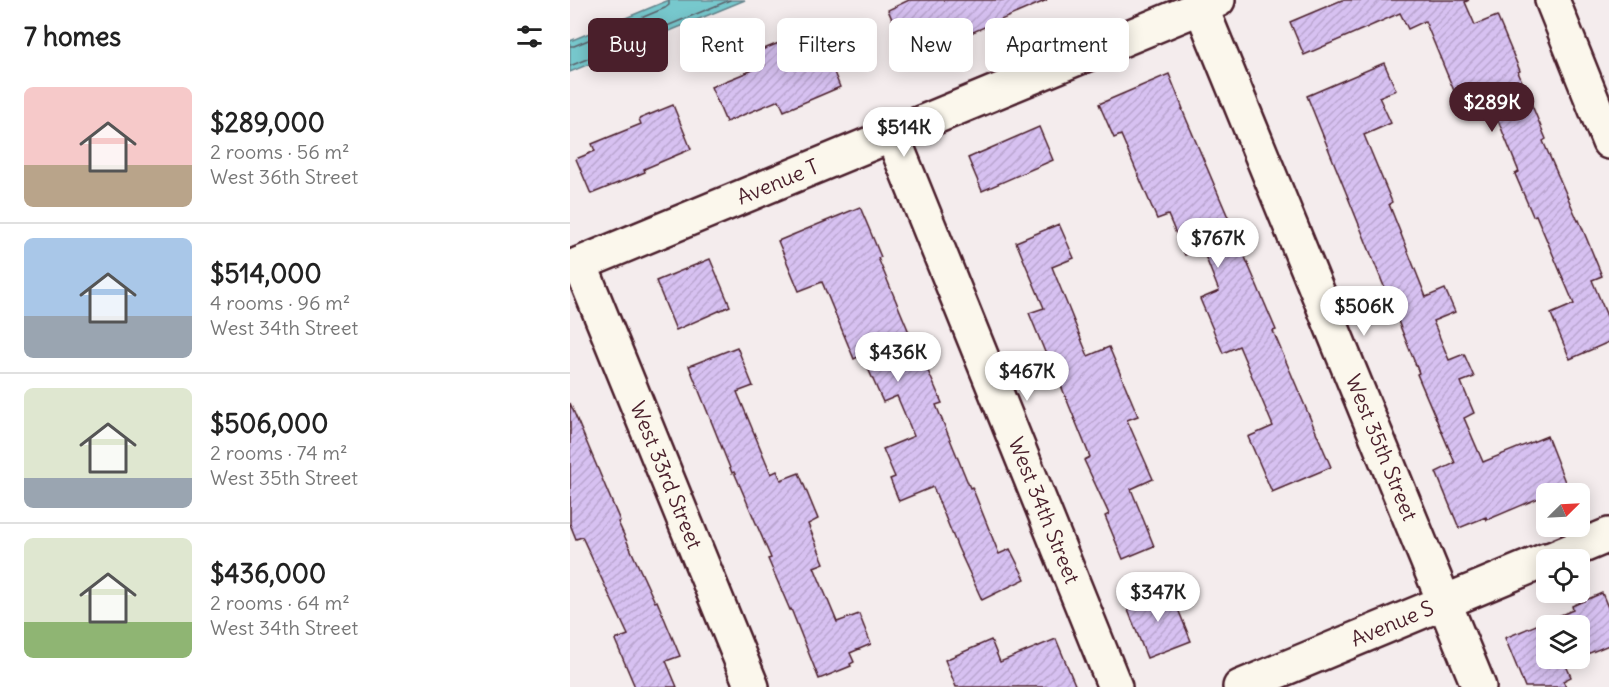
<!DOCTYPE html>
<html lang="en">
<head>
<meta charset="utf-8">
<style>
  body { margin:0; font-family:Delius,sans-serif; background:#f2f2f2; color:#222; height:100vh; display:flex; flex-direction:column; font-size:22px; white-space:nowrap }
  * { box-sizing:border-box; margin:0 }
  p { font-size:20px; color:#767676 }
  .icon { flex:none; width:33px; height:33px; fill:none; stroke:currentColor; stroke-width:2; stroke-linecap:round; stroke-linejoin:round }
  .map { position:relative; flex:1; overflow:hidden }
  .panel { display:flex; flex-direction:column; background:#fff; width:570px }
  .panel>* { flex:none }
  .guide { position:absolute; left:18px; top:18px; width:570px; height:54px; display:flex; gap:12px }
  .needle { width:39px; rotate:66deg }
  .tools { position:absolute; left:966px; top:483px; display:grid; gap:12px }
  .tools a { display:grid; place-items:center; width:54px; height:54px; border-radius:9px; background:#fff; box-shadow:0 3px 15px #0003; font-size:30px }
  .price { position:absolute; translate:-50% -51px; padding:0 14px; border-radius:21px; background:#fff; color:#222; font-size:20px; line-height:39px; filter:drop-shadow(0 2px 3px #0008) }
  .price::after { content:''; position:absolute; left:50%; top:36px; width:18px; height:14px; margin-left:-9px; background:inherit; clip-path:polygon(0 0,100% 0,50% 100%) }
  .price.on { background:#4a1f2b; color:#fff }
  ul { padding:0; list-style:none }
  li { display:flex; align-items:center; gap:18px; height:150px; padding:0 24px }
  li+li { border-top:2px solid #e0e0e0 }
  li span { display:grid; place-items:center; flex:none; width:168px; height:120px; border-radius:9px; color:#555 }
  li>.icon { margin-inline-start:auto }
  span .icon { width:72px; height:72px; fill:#fffc; stroke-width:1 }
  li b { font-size:26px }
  h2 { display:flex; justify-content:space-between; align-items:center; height:72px; padding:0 24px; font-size:26px }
  .pill { padding:0 21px; border-radius:9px; background:#fff; box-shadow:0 3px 15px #0003; font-size:21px; line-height:54px }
  .pill.on { background:#4a1f2b; color:#fff }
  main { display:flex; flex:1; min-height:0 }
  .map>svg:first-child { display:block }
</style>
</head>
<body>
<main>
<section class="panel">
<h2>7 homes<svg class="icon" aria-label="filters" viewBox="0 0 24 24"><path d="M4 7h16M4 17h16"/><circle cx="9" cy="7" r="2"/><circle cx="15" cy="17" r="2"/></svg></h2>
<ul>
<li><span style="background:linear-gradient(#f6c9c9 65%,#b9a48a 0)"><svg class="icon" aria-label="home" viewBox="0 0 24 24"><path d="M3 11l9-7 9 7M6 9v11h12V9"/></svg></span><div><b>$289,000</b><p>2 rooms · 56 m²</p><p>West 36th Street</p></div></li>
<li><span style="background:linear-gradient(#a9c7e8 65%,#9aa5b1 0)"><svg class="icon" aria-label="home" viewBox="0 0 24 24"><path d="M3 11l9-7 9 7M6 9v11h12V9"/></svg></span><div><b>$514,000</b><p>4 rooms · 96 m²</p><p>West 34th Street</p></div></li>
<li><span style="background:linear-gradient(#dfe7d0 75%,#9aa5b1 0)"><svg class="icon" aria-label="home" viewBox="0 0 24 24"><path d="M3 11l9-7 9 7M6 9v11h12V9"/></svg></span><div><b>$506,000</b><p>2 rooms · 74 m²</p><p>West 35th Street</p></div></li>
<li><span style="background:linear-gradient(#dfe7d0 70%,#8fb573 0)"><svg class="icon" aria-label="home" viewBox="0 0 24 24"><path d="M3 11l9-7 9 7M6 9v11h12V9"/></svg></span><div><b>$436,000</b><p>2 rooms · 64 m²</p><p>West 34th Street</p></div></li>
</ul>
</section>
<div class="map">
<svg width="1039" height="687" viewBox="0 0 1039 687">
  <defs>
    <pattern id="building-hatch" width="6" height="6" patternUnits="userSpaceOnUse" patternTransform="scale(1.5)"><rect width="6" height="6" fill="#d7c1f1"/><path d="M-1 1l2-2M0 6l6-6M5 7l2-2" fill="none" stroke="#baa5cf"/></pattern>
  </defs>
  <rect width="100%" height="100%" fill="#f4eced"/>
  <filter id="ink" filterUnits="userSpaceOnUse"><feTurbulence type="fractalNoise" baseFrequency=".0167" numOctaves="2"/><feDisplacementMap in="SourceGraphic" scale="12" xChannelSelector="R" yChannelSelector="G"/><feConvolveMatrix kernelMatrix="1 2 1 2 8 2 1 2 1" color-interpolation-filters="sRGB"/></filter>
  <g filter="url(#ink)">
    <polygon fill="#77c8cd" stroke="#65848c" stroke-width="1.5" points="99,0 175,0 0,72 0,41"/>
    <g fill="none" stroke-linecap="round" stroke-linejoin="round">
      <g stroke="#5c636c" stroke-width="1.5">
        <polyline points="0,46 4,46 95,8 99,5 99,0"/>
        <polyline points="0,66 160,0"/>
      </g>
    </g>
    <g fill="url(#building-hatch)" stroke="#4a1f2b" stroke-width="1.5">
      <polygon points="339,0 477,0 382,41 382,43 341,62 318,10"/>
      <polygon points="772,0 899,0 895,2 905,25 927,16 950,71 948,72 976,139 973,141 1008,221 1009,220 1032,276 1022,280 1039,321 1039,342 1000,359 981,314 1004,304 966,215 963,216 945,174 949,172 914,86 887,98 855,21 838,29 830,13 734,55 720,22"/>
      <polygon points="246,28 270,87 214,111 209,100 156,122 141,87 195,65 189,51"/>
      <polygon points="814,63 826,90 809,97 821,123 794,135 822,202 819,204 856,297 875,289 885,312 863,321 879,360 894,354 904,377 891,382 904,413 894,418 913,462 977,436 997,487 981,494 976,494 976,495 917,520 916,517 889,528 866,472 885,463 847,374 849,373 737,96"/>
      <polygon points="599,74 613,109 612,109 706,330 703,331 761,467 702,492 678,437 703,426 669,346 653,353 630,299 649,291 632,248 615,255 598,215 587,219 551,135 544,138 529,104"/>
      <polygon points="103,105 121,149 74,169 75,172 21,194 6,159 25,151 22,144 71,124 69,119"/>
      <polygon points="469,127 483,160 412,191 398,158"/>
      <polygon points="290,207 311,257 308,258 346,349 348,348 372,403 366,405 400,488 402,487 429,554 440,549 455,579 412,600 388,548 363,487 329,501 320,479 325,477 313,449 344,436 327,396 313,402 292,355 284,359 252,282 229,291 208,241"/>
      <polygon points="489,224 504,258 482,267 518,356 539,347 568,416 557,420 583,479 561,489 584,546 553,559 535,516 539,514 514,460 520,457 479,356 477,357 459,313 474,308 446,242"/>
      <polygon points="140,259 160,306 106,330 86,281"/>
      <polygon points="167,347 183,386 167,392 201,474 207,471 211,480 229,473 248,519 238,524 254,563 244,567 267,622 289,614 301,644 280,653 284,662 280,664 281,666 249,679 221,609 220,610 198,559 201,558 164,472 162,473 119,366"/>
      <polygon points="0,403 50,521 48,522 85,602 87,601 110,656 96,661 107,687 65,687 45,640 58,635 12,537 6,539 0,524"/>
      <polygon points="599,587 621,641 577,658 556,605"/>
      <polygon points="1032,593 1039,610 1039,645 1010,657 1010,626 976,626 976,658 1006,658 995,663 1001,677 993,681 996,687 955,687 935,638 1003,610 1002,606"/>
      <polygon points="486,639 506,687 386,687 375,660 421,640 430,662"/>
    </g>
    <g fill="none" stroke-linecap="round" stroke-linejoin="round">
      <g stroke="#4a1f2b" stroke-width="38">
        <g id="minor">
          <polyline points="982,0 1039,142"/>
          <path id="s1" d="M631,7L909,687"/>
          <path id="s2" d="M322,135L545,687"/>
          <path id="s3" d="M10,264L182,687"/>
          <path id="s4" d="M0,268L648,0"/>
          <polyline points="979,560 1039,535"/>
          <path id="s5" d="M670,687L976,560"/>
        </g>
      </g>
      <use href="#minor" stroke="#fbf7ec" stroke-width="33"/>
    </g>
  </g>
  <g text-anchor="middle" stroke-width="5" stroke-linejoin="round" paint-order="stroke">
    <g font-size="21" fill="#4a1f2b" stroke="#fbf7ec">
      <text dy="7" stroke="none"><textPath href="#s4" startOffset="225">Avenue T</textPath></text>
      <text dy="7" stroke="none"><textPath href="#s1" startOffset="476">West 35th Street</textPath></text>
      <text dy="7" stroke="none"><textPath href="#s3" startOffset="228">West 33rd Street</textPath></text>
      <text dy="7" stroke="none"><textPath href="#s2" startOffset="405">West 34th Street</textPath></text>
      <text dy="7" stroke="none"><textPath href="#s5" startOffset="165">Avenue S</textPath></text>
    </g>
  </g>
</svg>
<div class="tools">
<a><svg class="needle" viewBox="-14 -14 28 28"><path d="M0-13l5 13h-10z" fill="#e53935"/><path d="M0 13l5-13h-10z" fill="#767676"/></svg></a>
<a><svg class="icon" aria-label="locate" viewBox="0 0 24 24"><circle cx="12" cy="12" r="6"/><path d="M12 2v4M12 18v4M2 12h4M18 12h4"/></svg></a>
<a><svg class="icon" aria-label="layers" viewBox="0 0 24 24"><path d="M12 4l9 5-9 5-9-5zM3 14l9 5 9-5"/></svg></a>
</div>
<b class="price on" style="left:922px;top:133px">$289K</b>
<b class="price" style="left:334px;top:158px">$514K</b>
<b class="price" style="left:648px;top:269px">$767K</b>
<b class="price" style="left:794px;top:337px">$506K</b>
<b class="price" style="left:328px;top:383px">$436K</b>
<b class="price" style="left:457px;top:402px">$467K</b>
<b class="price" style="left:588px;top:623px">$347K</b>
<div class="guide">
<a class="pill on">Buy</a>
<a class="pill">Rent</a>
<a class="pill">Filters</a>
<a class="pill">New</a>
<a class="pill">Apartment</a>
</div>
</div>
</main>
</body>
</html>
